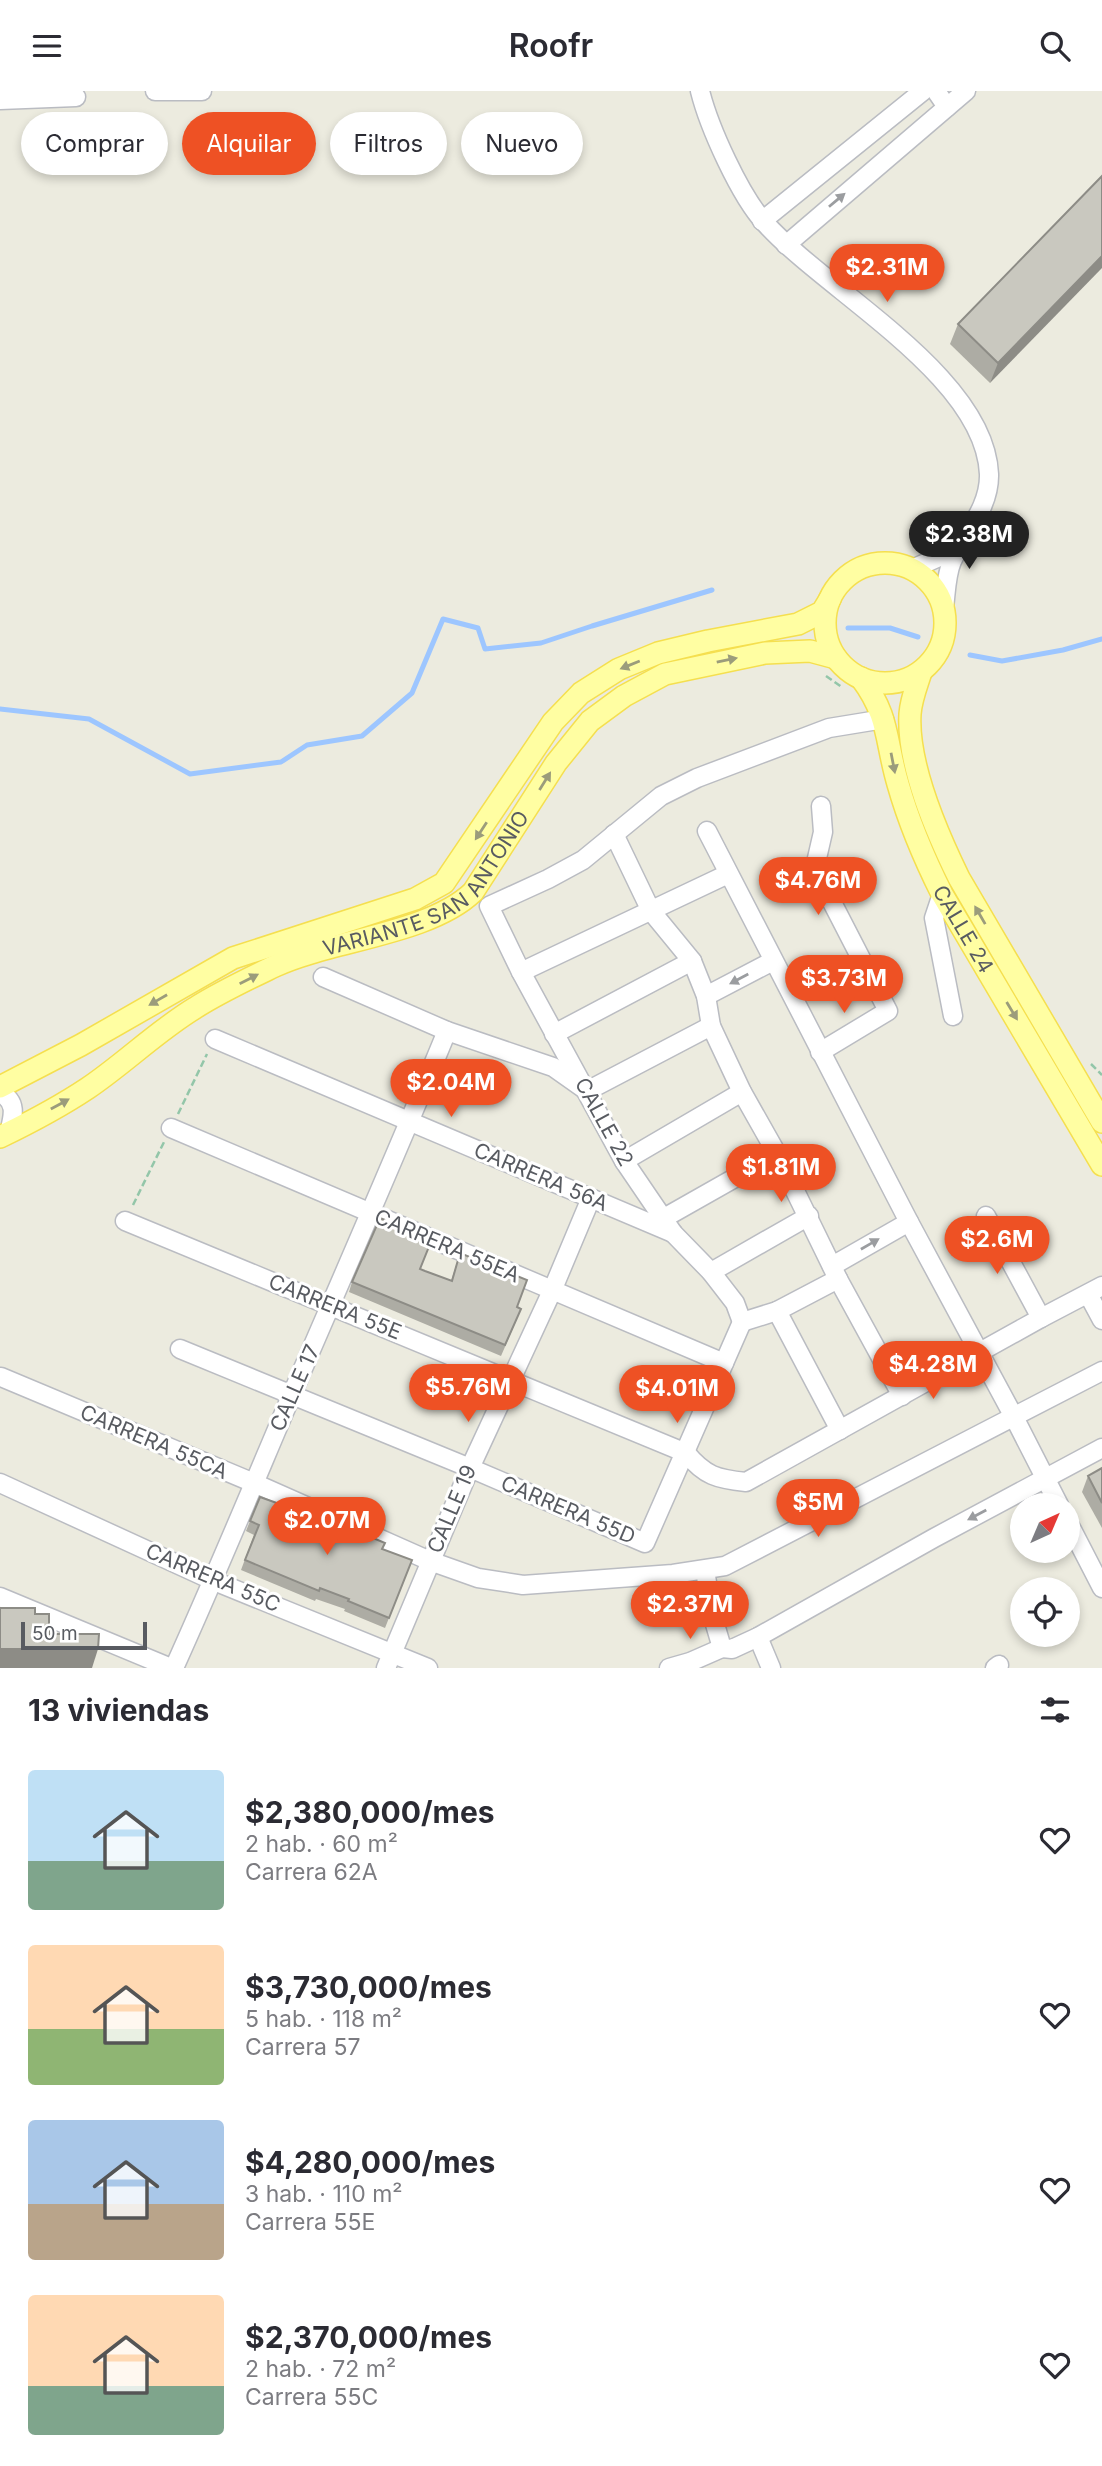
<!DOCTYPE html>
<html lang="es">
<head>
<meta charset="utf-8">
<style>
  body { margin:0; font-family:Inter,sans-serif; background:#f7f7f7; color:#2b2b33; height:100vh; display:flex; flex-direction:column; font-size:26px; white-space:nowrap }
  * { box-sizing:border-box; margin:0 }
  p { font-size:23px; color:#7c7c81 }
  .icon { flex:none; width:38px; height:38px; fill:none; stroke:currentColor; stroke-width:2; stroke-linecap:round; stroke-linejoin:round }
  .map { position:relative; height:1577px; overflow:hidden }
  .panel { display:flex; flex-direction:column; background:#fff; flex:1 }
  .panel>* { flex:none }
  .banner { position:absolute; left:21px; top:21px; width:700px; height:63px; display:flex; gap:14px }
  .needle { width:46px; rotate:44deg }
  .fabs { position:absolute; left:1010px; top:1402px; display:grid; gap:14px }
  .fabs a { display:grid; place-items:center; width:70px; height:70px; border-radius:50%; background:#fff; box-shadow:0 4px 10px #0003; font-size:35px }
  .scale { position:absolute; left:21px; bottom:18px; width:126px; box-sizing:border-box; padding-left:7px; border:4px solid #585b61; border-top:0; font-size:19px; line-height:24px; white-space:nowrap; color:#585b61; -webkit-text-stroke:5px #fff; paint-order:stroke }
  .price { position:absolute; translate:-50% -60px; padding:0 16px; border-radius:24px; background:#ee5124; color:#fff; font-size:23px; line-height:46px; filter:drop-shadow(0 2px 4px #0008) }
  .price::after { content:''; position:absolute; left:50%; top:42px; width:21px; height:16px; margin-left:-10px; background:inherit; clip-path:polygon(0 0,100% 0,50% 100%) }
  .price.active { background:#222; color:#fff }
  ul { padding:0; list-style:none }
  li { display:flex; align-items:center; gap:21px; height:175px; padding:0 28px }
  li span { display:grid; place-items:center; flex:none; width:196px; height:140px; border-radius:7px; color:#555 }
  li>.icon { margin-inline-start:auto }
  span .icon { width:84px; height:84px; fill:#fffc; stroke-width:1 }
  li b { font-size:30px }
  h2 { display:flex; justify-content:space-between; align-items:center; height:84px; padding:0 28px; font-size:30px }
  .chip { padding:0 24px; border-radius:32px; background:#fff; box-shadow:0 4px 10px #0003; font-size:24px; line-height:63px }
  .chip.active { background:#ee5124; color:#fff }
  header { display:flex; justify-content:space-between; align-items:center; height:91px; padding:0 28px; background:#fff; font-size:32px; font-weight:600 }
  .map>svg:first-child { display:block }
</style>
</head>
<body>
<header><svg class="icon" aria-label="menu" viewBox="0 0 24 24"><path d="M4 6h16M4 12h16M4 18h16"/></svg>Roofr<svg class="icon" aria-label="search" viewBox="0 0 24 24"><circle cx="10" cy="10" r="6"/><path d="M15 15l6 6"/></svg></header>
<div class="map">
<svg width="1102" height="1577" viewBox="0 0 1102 1577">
  <rect width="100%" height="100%" fill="#ecebdf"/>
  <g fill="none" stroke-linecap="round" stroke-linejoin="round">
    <g stroke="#9dc6ff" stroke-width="5">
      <polyline points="848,537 890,537 918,546"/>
      <polyline points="970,564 1002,570 1063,559 1102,548"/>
      <polyline points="0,618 89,628 190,683 281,671 307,654 362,645 412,602 443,528 478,537 485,558 541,552 592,535 712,499"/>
    </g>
    <g stroke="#babcc2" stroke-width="21">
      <g id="minor">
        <polyline points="155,0 202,0"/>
        <path d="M700,0C709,36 740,105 765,132C827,201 985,285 989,383C990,416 965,442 952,470C946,484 946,502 944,517"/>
        <polyline points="936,0 947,16"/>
        <polyline points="0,9 76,6"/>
        <polyline points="762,130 923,0"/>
        <polyline points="786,154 966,0"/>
        <polyline points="912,478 937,467 958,449"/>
        <polyline points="707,740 909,1131 1014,1326 1059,1414"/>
        <polyline points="614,743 651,820 692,870 706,905 711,935 742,1001 777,1063 838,1188 902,1305"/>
        <polyline points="942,803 934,827 953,925"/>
        <polyline points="521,881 728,783"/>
        <polyline points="323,886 447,940 553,976 587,1000 711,935"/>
        <polyline points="706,905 773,870"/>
        <polyline points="554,943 692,870"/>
        <polyline points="215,948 673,1142"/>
        <polyline points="820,961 888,920 818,784 815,776 823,741 821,715"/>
        <path d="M0,1002C18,1010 13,1026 9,1042"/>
        <polyline points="171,1037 724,1272"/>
        <polyline points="624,1070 742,1001"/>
        <polyline points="986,1125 1041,1227"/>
        <polyline points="664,1127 777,1063"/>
        <path d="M125,1130L686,1362C705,1385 717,1388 746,1391L1041,1227L1102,1195"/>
        <polyline points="832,1175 909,1131"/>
        <polyline points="711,1181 809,1125"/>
        <polyline points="1088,1203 1102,1229"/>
        <polyline points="777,1220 840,1339"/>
        <polyline points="742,1231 735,1212 711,1181 673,1142 624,1070 521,881 489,815 548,788 583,769 661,705 697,687 829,637 884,628"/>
        <polyline points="742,1231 777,1220 838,1188"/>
        <polyline points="180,1258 470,1377 645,1452 742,1231"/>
        <polyline points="1,1286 254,1392 430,1470 478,1487 523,1494 673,1483 725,1475 1102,1280"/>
        <polyline points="0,1392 214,1490 428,1577"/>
        <polyline points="1068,1431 1102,1497"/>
        <polyline points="705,1479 712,1523 722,1557 732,1558 758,1546 934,1447 1102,1357"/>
        <polyline points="0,1506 171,1577"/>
        <polyline points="758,1546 771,1577"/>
        <path d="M174,1577C212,1493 247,1409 283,1324C338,1196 394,1069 447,940"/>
        <polyline points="386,1577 470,1377 552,1200 591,1107"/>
        <polyline points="669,1577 690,1571 722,1557"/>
        <polyline points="995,1577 999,1574"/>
      </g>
    </g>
    <g stroke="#f5df4f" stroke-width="24">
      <g id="major">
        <circle cx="885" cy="532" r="60"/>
        <path d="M921,581C917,594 911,608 910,623C907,674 937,742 959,787L1102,1031"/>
        <path id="s1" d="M861,587C890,626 885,649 898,693C909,732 924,767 942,803L1102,1074"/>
        <polyline points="0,996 81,954 233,867 415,808 444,792 553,631 581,602 619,578 658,562 708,550 798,533 822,521 830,508"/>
        <path id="s2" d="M0,1046C29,1032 61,1015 88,997C125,972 157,940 195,917C220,901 248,888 275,875C331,849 429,843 473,801L556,672L590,630L624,605L665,583L765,562L810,560L836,567"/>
      </g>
    </g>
    <g stroke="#93c6a9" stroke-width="2.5" stroke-dasharray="7 3.5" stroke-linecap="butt">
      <polyline points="826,585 843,597"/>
      <polyline points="1091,973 1102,984"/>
      <polyline points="178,1023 207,963"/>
      <polyline points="133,1114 164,1051"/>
    </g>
    <use href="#minor" stroke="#fff" stroke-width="18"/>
    <use href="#major" stroke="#fffea2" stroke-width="21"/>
  </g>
  <g fill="#adaca4">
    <polygon points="1102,85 990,292 950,253 958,233"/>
    <polygon points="460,1162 517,1216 517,1228 501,1265 349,1201 352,1191 425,1180 451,1190"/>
    <polygon points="1102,1377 1102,1437 1082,1401 1088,1385"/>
    <polygon points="250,1430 383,1458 412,1469 385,1537 344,1520 345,1518 316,1508 315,1510 241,1479 254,1444 246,1440"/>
  </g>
  <g fill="#8d8c86">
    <polygon points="1102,165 1102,177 990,292 998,272"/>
    <polygon points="0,1558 98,1558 92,1577 0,1577"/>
  </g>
  <g fill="#c9c8bf" stroke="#8d8c86" stroke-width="2">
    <polygon points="1102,85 1102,165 998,272 958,233"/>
    <polygon points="380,1127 432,1148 420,1178 425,1180 452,1190 460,1162 527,1189 517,1216 521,1218 505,1254 352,1191"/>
    <polygon points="1102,1377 1102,1412 1088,1385"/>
    <polygon points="260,1406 366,1444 385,1452 382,1458 412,1469 389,1527 348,1510 349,1508 320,1497 319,1500 245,1469 259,1434 250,1430"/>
    <polygon points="0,1517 35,1517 35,1523 49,1523 49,1543 99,1543 98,1558 0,1558"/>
  </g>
  <defs><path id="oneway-solid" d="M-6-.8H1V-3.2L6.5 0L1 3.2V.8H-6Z" transform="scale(1.75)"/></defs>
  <g fill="#9b9da0">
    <use href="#oneway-solid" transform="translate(837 109) rotate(-40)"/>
    <use href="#oneway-solid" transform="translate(739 888) rotate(152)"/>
    <use href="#oneway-solid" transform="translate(870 1153) rotate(-30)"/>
    <use href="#oneway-solid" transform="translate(977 1424) rotate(152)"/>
  </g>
  <g fill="#9b9c7b">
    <use href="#oneway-solid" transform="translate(727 569) rotate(-12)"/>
    <use href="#oneway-solid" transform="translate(630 574) rotate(158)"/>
    <use href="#oneway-solid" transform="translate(893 672) rotate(79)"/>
    <use href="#oneway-solid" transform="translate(545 690) rotate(-58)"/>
    <use href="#oneway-solid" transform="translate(481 740) rotate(123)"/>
    <use href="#oneway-solid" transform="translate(980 824) rotate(-120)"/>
    <use href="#oneway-solid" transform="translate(249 888) rotate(-27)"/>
    <use href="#oneway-solid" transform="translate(158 909) rotate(150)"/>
    <use href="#oneway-solid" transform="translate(1012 920) rotate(59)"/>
    <use href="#oneway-solid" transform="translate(60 1013) rotate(-29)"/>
  </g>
  <g text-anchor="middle" stroke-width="6" stroke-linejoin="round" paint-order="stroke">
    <g font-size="21" fill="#585b61" stroke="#fff">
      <text dy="7" stroke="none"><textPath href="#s2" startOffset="504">VARIANTE SAN ANTONIO</textPath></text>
      <text dy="7" stroke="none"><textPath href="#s1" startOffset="273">CALLE 24</textPath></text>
      <text transform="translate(604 1031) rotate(61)" y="7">CALLE 22</text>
      <text transform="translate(541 1086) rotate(23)" y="7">CARRERA 56A</text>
      <text transform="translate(447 1155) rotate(23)" y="7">CARRERA 55EA</text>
      <text transform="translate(335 1216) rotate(22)" y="7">CARRERA 55E</text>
      <text transform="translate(295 1297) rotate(-66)" y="7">CALLE 17</text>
      <text transform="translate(154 1351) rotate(23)" y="7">CARRERA 55CA</text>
      <text transform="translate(452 1418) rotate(-67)" y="7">CALLE 19</text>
      <text transform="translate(568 1419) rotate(23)" y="7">CARRERA 55D</text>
      <text transform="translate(213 1487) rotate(23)" y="7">CARRERA 55C</text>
    </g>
  </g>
</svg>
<div class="fabs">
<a><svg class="needle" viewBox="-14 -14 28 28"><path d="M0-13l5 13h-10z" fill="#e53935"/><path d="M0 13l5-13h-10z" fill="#7c7c81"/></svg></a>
<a><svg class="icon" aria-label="locate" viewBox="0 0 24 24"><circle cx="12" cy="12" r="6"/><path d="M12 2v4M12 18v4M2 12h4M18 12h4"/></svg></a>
</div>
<div class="scale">50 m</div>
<b class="price" style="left:887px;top:213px">$2.31M</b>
<b class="price active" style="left:969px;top:480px">$2.38M</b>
<b class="price" style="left:818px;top:826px">$4.76M</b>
<b class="price" style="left:844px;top:924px">$3.73M</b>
<b class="price" style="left:451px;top:1028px">$2.04M</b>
<b class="price" style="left:781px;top:1113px">$1.81M</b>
<b class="price" style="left:997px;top:1185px">$2.6M</b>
<b class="price" style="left:933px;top:1310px">$4.28M</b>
<b class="price" style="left:468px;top:1333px">$5.76M</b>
<b class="price" style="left:677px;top:1334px">$4.01M</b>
<b class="price" style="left:818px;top:1448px">$5M</b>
<b class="price" style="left:327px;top:1466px">$2.07M</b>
<b class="price" style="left:690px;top:1550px">$2.37M</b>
<div class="banner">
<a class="chip">Comprar</a>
<a class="chip active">Alquilar</a>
<a class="chip">Filtros</a>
<a class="chip">Nuevo</a>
</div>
</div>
<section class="panel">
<h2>13 viviendas<svg class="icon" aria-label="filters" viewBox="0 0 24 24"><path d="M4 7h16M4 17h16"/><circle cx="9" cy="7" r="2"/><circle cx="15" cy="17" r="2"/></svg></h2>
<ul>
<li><span style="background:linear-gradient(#bfe0f5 65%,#7fa58c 0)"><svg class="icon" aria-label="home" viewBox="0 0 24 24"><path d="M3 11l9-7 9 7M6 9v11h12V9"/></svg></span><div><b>$2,380,000/mes</b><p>2 hab. · 60 m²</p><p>Carrera 62A</p></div><svg class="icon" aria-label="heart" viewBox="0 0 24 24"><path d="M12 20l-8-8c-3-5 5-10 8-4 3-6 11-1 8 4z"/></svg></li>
<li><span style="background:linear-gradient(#ffd9b3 60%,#8fb573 0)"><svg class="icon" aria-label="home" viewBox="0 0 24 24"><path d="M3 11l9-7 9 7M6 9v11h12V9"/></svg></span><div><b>$3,730,000/mes</b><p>5 hab. · 118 m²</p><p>Carrera 57</p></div><svg class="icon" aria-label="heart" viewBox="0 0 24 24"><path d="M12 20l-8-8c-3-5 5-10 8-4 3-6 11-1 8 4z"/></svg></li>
<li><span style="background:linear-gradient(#a9c7e8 60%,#b9a48a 0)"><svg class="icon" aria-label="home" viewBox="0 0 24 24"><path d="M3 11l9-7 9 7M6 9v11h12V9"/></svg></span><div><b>$4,280,000/mes</b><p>3 hab. · 110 m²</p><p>Carrera 55E</p></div><svg class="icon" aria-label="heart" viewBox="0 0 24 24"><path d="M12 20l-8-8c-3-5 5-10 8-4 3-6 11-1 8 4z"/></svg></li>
<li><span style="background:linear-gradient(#ffd9b3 65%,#7fa58c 0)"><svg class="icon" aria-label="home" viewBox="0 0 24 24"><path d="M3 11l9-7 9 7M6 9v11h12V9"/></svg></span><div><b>$2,370,000/mes</b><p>2 hab. · 72 m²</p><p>Carrera 55C</p></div><svg class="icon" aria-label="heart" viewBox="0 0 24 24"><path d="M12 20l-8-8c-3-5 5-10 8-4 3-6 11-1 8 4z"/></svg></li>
</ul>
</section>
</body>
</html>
